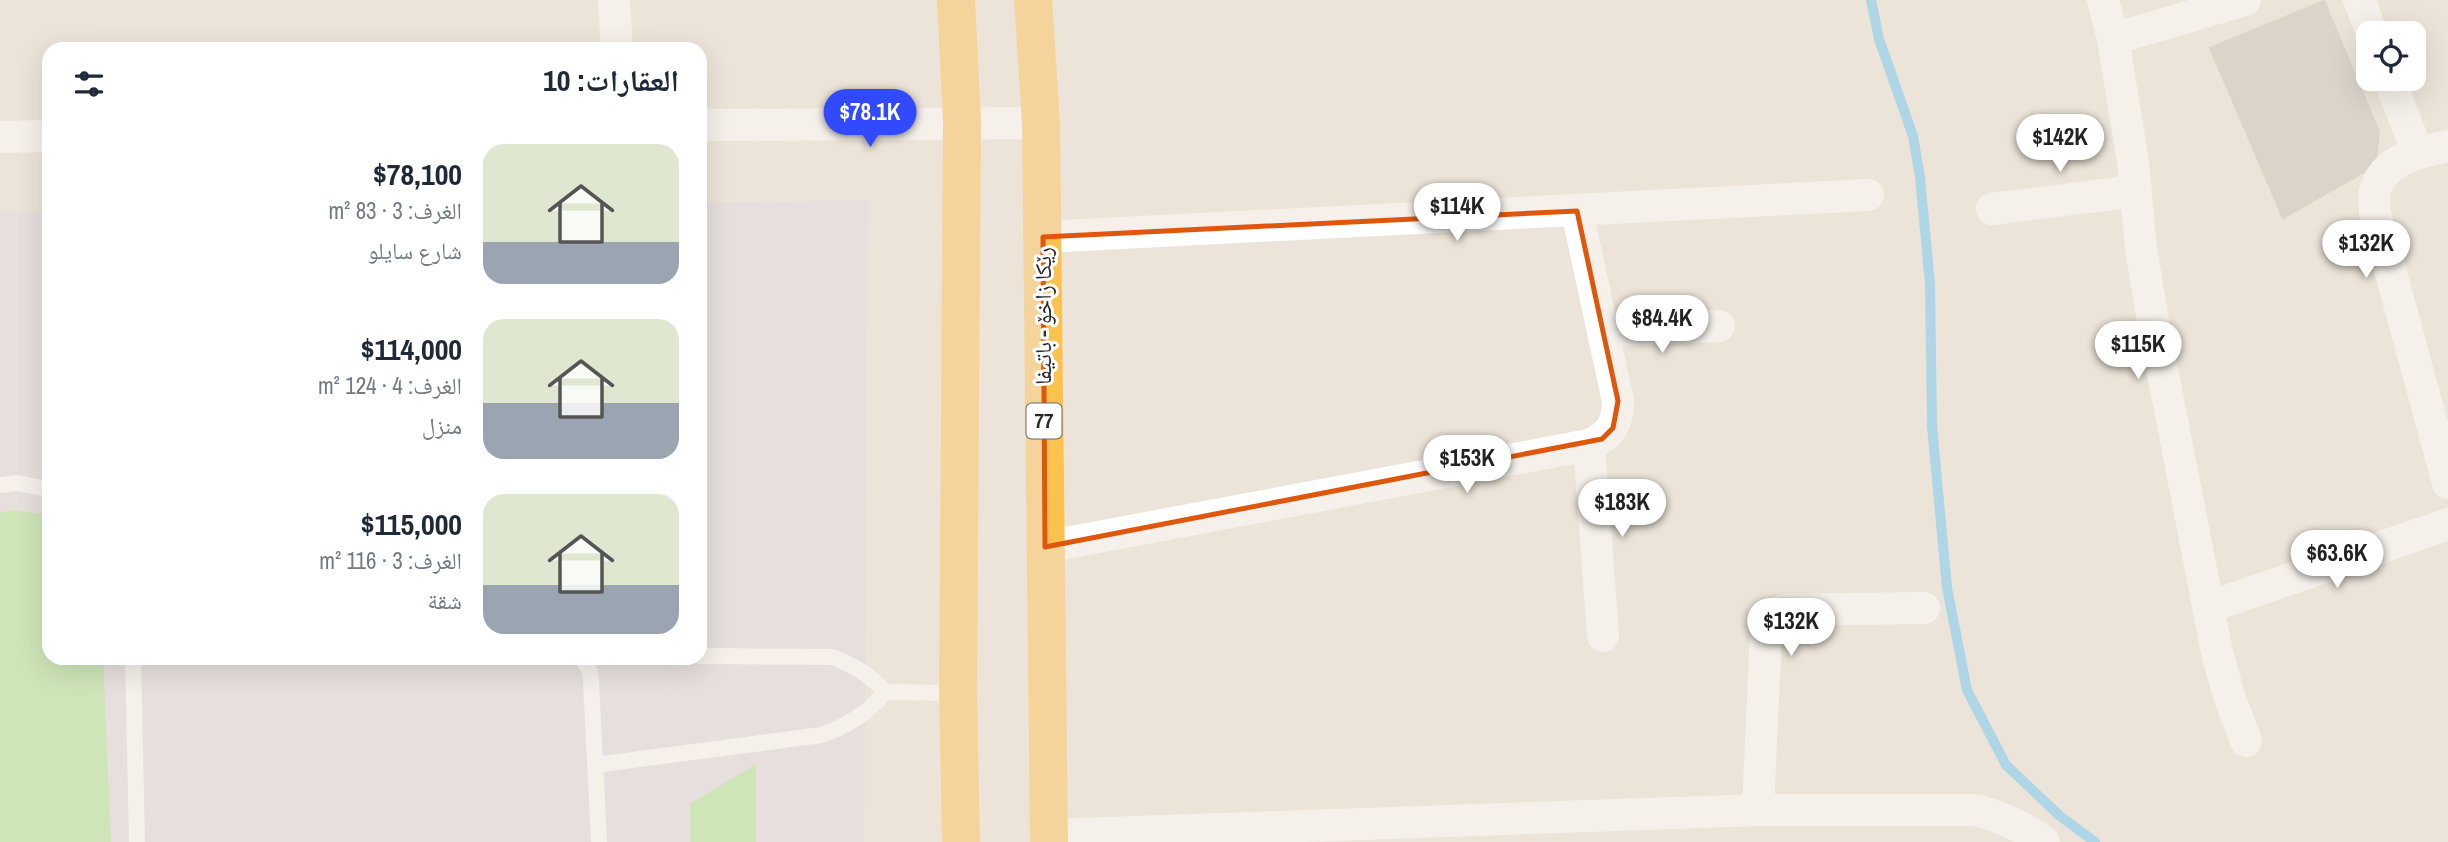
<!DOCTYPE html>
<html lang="ar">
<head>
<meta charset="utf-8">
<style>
  body { margin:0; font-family:"Archivo Narrow","Noto Naskh Arabic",sans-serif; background:#f6f6f7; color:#1f2937; direction:rtl; height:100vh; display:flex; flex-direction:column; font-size:26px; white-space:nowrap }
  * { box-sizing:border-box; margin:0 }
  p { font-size:23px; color:#747a83 }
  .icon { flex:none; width:38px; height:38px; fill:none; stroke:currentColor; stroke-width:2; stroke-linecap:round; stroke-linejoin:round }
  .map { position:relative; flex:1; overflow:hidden; direction:ltr }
  .side { position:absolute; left:42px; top:42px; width:665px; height:623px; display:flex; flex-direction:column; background:#fff; border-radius:21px; box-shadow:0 7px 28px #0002; direction:rtl }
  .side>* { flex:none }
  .controls { position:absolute; left:2356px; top:21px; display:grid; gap:14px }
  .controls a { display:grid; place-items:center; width:70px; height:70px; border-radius:14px; background:#fff; box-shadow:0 7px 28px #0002; font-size:35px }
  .price { position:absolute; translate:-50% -60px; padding:0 16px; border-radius:24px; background:#fff; color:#222; font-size:23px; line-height:46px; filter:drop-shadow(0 2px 4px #0008) }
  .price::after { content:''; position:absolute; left:50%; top:42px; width:21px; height:16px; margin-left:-10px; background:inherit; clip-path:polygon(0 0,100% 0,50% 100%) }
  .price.on { background:#314aff; color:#fff }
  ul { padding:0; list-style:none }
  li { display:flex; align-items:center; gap:21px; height:175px; padding:0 28px }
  li span { display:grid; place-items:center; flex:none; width:196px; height:140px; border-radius:21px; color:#555 }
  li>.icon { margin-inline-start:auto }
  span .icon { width:84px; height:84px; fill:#fffc; stroke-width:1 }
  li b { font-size:30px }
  h2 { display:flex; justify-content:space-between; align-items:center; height:84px; padding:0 28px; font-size:30px }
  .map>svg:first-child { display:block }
</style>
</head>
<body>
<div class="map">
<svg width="2448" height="842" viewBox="0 0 2448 842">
  <rect width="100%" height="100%" fill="#ece4d8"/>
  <polygon fill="#ddd9e3" points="868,200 864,842 0,842 0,212 49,211 49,658 700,658 700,203"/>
  <g fill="#a8e690">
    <polygon points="10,510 43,514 49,517 49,658 103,658 111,842 0,842 0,513"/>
    <polygon points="756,764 756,842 690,842 690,804"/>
  </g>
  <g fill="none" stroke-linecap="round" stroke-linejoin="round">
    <polyline stroke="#63c5f5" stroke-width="10" points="1871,0 1879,39 1913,136 1920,177 1930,284 1932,426 1947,588 1967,690 2006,765 2060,816 2095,842"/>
  </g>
  <polygon fill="#c6c1b8" stroke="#c7c1b2" stroke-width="2" points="2324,1 2379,132 2375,166 2283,218 2210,48"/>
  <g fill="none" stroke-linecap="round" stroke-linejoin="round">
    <g stroke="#fff" stroke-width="16">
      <polyline points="0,485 17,483 49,489"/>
      <path d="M700,656L832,657C854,665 869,675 886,692L958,693"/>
      <polyline points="133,658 137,842"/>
      <polyline points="582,658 590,672 591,681 599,842"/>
      <path d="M595,765L821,735C848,726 867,713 886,692"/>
    </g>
    <g stroke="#fff" stroke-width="32">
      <polyline points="614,0 617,49"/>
      <polyline points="2103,0 2113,39 2133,162 2141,249 2154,327 2217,652 2229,696 2246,741"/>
      <polyline points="2359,0 2372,33"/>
      <polyline points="2113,39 2245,0"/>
      <polyline points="2389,79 2418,153"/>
      <polyline points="700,125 1041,123"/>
      <polyline points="0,137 49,136"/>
      <path d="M2448,146C2420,152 2383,159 2375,191C2373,198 2375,207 2375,214L2448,483"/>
      <polyline points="1992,209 2136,191"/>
      <polyline points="1043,237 1868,195"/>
      <polyline points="1603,331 1719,326"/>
      <polyline points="1589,445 1603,636"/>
      <path d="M1045,547L1589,445C1610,436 1618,424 1618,401L1577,211"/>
      <polyline points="2209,607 2448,524"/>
      <polyline points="1758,810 1766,631 1770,616 1784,610 1924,608"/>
      <path d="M1049,835L1758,810H1976C2002,817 2022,826 2044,842"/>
    </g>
    <g stroke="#fcc250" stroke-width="38">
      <polyline points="956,0 962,122 958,693 961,842"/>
      <polyline points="1033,0 1041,123 1049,842"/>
    </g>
  </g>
  <path d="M0 0H2448V842H0ZM1577,211L1618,401L1613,428L1602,439L1045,547L1043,237Z" fill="#ece4d8" fill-opacity=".55" fill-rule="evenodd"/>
  <path fill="none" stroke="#de570d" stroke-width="5" stroke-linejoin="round" d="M1577,211L1618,401L1613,428L1602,439L1045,547L1043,237Z"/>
  <g text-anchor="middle" stroke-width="6" stroke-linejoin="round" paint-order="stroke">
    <rect fill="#fff" stroke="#686868" stroke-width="2" x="1026.5" y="403.5" width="35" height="35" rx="5"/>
    <g font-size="21" font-weight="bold" fill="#282828">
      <text x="1044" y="428">77</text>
    </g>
    <g font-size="23" fill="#282828" stroke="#fff">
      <text transform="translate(1043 316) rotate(-90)" y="8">رێکا زاخۆ - باتیفا</text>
    </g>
  </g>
</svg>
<div class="controls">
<a><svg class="icon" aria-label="locate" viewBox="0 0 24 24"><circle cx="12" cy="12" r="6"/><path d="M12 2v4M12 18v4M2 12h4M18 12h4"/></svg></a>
</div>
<b class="price on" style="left:870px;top:149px">$78.1K</b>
<b class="price" style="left:2060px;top:174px">$142K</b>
<b class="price" style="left:1457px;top:243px">$114K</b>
<b class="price" style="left:2366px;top:280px">$132K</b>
<b class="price" style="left:1662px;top:355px">$84.4K</b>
<b class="price" style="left:2138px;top:381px">$115K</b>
<b class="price" style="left:1467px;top:495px">$153K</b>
<b class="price" style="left:1622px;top:539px">$183K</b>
<b class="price" style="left:2337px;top:590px">$63.6K</b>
<b class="price" style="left:1791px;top:658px">$132K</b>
<section class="side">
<h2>العقارات: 10<svg class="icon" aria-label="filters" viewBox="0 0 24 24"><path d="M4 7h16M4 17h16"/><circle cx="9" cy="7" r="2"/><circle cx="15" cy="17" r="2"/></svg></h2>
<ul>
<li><span style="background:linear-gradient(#dfe7d0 70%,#9aa5b1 0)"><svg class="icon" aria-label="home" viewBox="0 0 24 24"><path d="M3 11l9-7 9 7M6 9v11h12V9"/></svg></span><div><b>$78,100</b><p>الغرف: 3 · 83 m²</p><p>شارع سايلو</p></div></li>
<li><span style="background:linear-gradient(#dfe7d0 60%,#9aa5b1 0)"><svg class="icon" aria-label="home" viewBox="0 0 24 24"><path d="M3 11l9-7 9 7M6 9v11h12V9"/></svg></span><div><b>$114,000</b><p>الغرف: 4 · 124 m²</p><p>منزل</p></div></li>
<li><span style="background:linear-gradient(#dfe7d0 65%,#9aa5b1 0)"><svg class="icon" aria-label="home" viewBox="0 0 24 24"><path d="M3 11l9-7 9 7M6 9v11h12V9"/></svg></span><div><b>$115,000</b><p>الغرف: 3 · 116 m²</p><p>شقة</p></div></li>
</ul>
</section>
</div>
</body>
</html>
